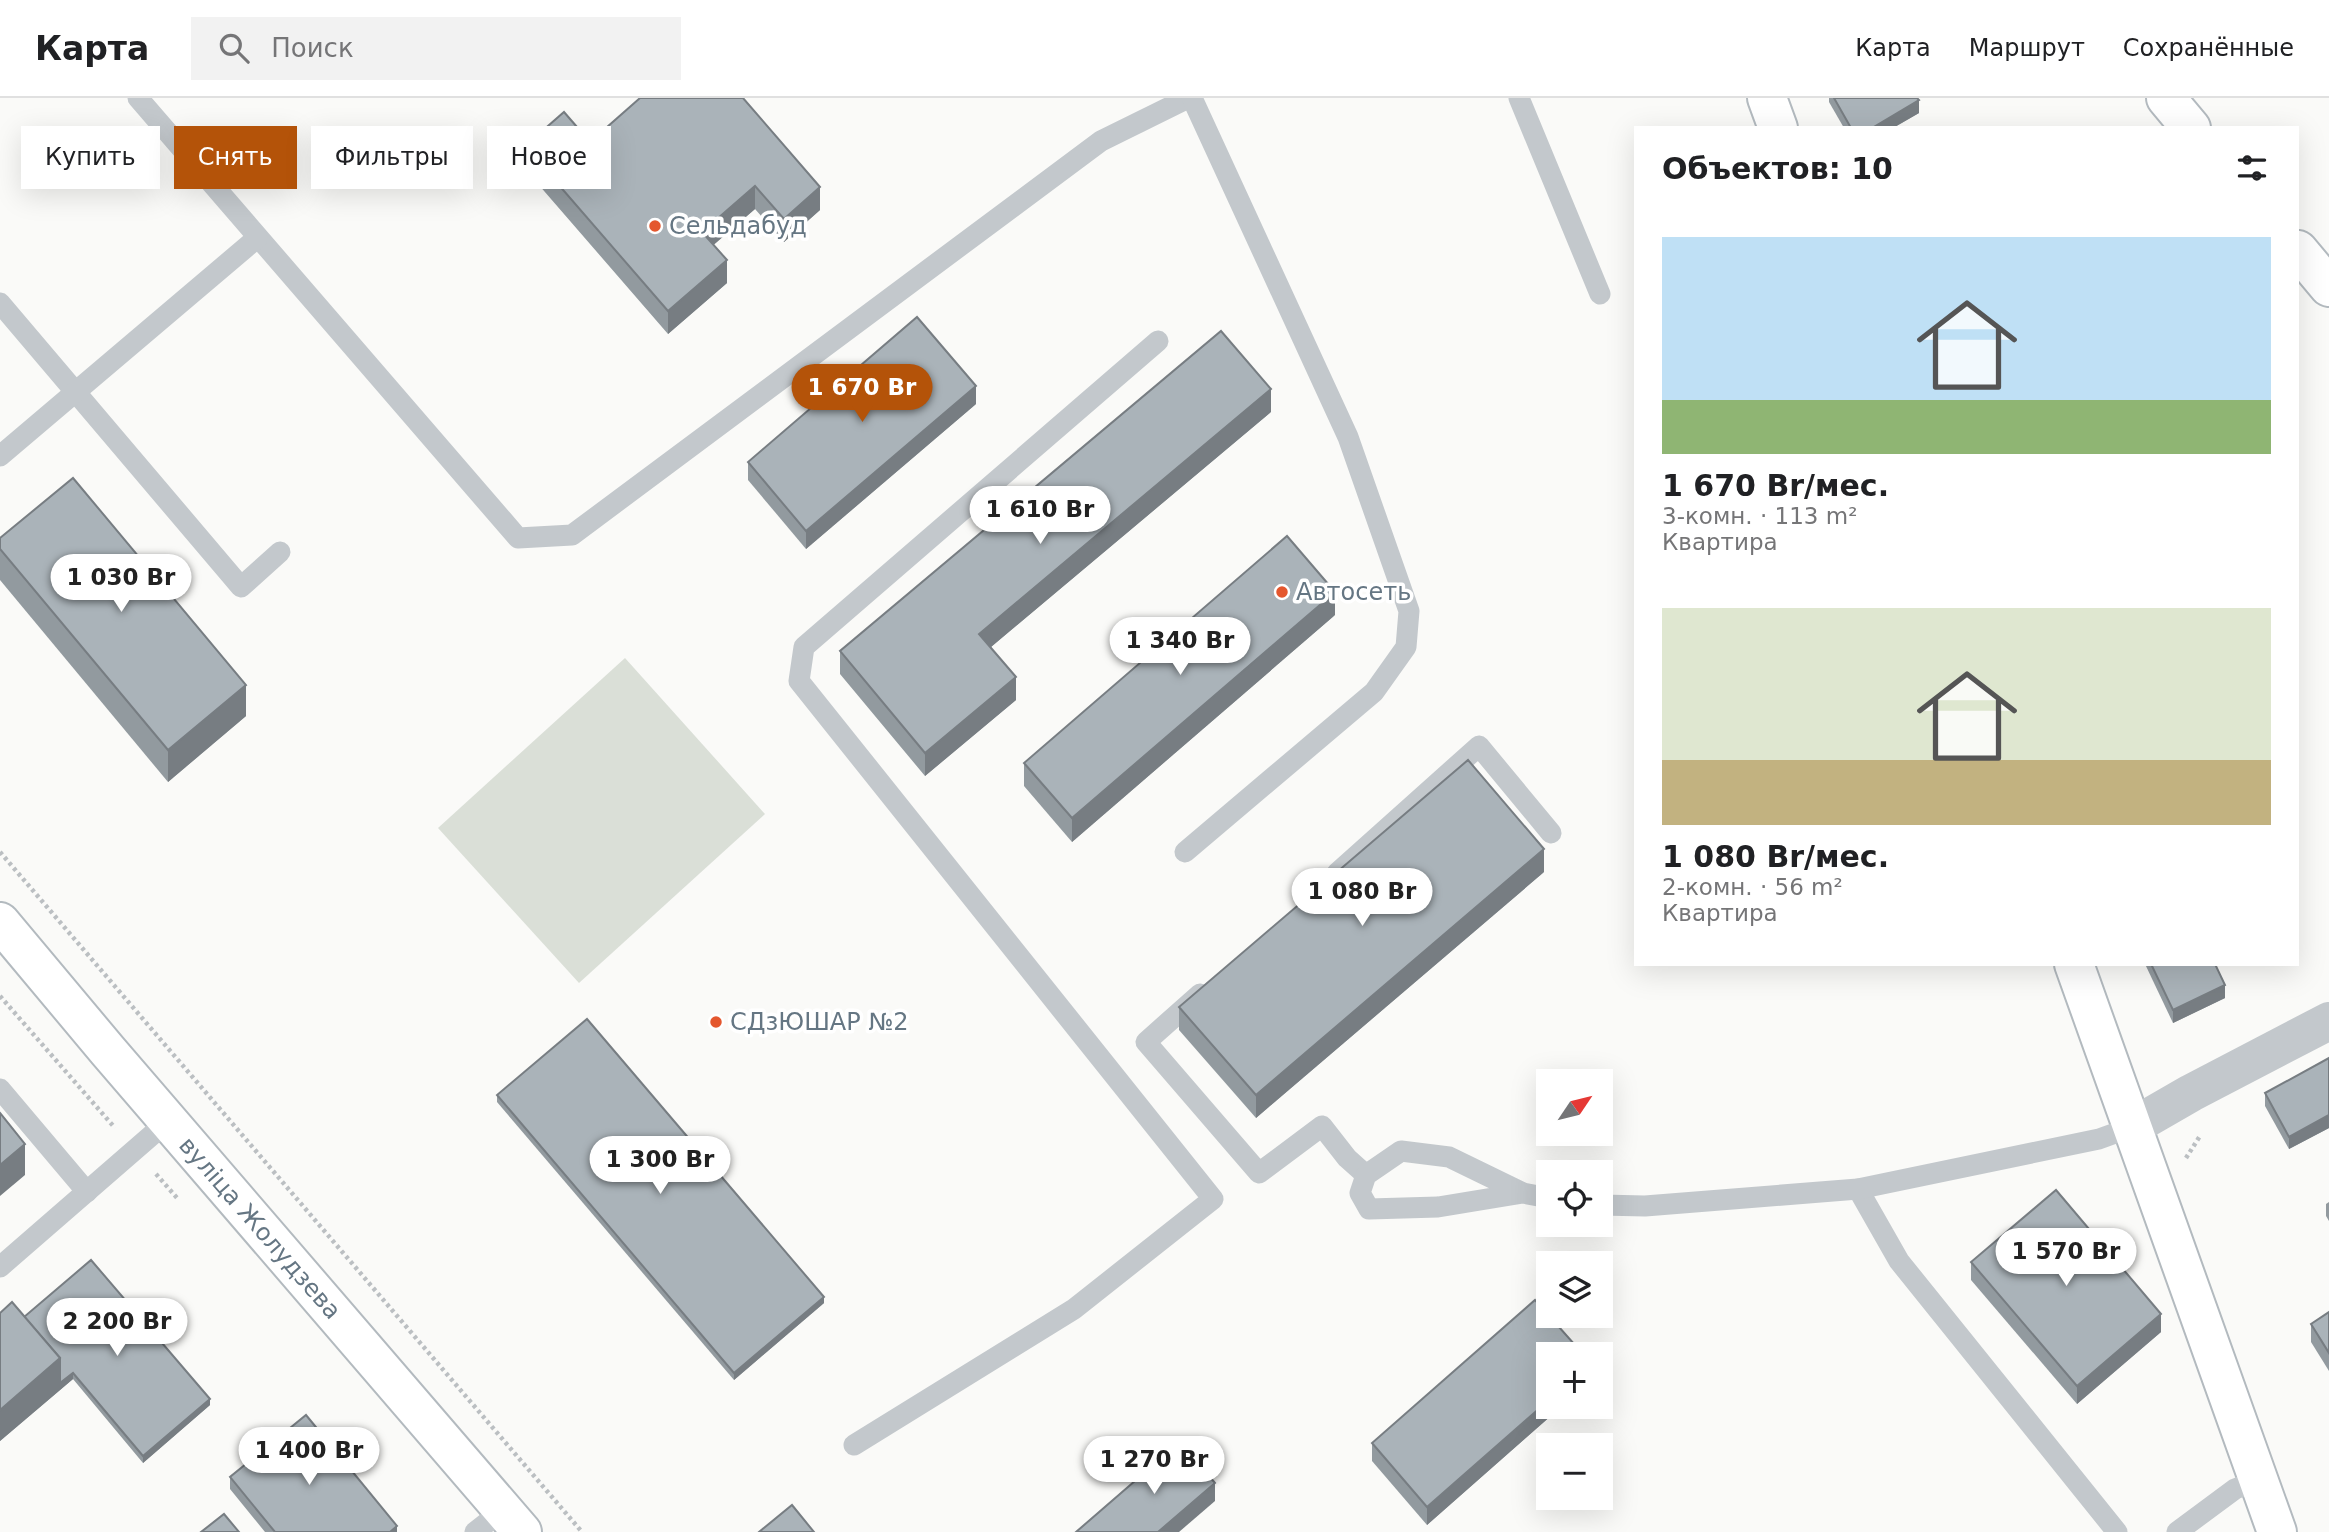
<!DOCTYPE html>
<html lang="ru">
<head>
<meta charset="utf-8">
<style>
  body { margin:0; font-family:"DejaVu Sans",sans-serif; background:#f2f2f2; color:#202124; height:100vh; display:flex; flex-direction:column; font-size:26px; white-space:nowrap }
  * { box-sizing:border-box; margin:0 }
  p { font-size:23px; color:#757577 }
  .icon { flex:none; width:38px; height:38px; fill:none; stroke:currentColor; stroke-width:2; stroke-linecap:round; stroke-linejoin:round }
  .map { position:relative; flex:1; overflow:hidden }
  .panel { position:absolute; left:1634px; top:28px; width:665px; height:840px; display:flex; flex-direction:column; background:#fff; border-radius:0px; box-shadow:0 7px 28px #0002 }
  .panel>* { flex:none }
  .top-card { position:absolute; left:21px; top:28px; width:665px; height:63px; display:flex; gap:14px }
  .needle { width:46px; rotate:55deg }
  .controls { position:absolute; left:1536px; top:971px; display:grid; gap:14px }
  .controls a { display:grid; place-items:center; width:77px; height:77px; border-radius:0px; background:#fff; box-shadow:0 7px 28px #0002; font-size:35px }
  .price { position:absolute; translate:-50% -60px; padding:0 16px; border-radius:24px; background:#fff; color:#222; font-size:23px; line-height:46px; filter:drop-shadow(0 2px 4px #0008) }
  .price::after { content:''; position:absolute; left:50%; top:42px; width:21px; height:16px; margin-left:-10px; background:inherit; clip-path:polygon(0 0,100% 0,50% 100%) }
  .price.current { background:#b45309; color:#fff }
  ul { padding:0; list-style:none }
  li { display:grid; align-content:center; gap:14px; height:371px; padding:0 28px }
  li span { display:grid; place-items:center; height:217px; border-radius:0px; color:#555 }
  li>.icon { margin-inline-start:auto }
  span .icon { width:126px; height:126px; fill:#fffc; stroke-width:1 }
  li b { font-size:30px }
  h2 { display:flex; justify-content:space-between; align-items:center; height:84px; padding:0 28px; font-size:30px }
  .pill { padding:0 24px; border-radius:0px; background:#fff; box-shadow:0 7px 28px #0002; font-size:24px; line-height:63px }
  .pill.current { background:#b45309; color:#fff }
  header { display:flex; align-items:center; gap:42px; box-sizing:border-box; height:98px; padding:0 35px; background:#fff; border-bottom:2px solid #e0e0e0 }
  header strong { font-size:33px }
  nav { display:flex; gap:38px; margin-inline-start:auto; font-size:24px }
  .search { width:490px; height:63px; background:#f2f2f2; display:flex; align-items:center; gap:18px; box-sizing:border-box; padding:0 24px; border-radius:0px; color:#757577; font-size:26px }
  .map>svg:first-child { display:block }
</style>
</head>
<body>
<header>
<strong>Карта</strong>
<div class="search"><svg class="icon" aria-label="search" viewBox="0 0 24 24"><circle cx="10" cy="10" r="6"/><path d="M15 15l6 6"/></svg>Поиск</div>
<nav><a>Карта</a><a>Маршрут</a><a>Сохранённые</a></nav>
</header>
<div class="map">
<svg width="2329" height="1434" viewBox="0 0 2329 1434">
  <rect width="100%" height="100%" fill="#fafaf8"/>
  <polygon fill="#dadfd7" points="625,560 765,716 579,885 438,730"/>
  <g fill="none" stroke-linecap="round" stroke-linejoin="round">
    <g stroke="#b3babf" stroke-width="42">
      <g id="secondary">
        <polyline points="1767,0 1778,30"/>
        <polyline points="2166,0 2191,30"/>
        <polyline points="2298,152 2329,189"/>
        <polyline points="0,824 108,953 522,1434"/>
        <polyline points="2074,866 2277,1434"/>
      </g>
    </g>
    <g stroke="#bbbfc2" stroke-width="4.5" stroke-dasharray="3.5 3.5" stroke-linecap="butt">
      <polyline points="0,754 582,1434"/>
      <polyline points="0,898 115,1030"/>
      <polyline points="2186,1060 2200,1038"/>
      <polyline points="156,1076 178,1101"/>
    </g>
    <g stroke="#c3c8cc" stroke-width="21">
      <polyline points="138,0 518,440 572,437 1101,43 1188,0"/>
      <polyline points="1519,0 1600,196"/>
      <polyline points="0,205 241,489 280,454"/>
      <polyline points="0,358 257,140"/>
      <polyline points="1185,754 1374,594 1406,549 1409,513 1348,339 1192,0"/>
      <polyline points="1337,775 1479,648 1551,735"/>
      <polyline points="1200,896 1146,944 1259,1075 1322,1028 1347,1060 1366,1077"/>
      <polyline points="0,991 87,1094"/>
      <polyline points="1858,1091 1899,1163 2117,1434"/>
      <polyline points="1523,1095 1438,1109 1369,1111 1360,1095 1366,1077 1401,1053 1449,1059 1523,1095 1549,1100"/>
      <polyline points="1601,1107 1645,1108 1858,1091 2099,1041 2132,1029"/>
      <polyline points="0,1169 168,1023"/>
      <polyline points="854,1347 1074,1211 1213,1101 799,583 804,549 1158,243"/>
      <polyline points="475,1434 503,1412"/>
      <polyline points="2177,1434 2235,1391 2258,1382"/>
    </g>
    <polyline stroke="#c3c8cc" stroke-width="38" points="2132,1029 2191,995 2329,923"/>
    <use href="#secondary" stroke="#fff" stroke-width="38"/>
  </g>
  <g fill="#929a9f">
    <polygon points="640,0 820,112 784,144 755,111 713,147 727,185 668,236 525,71 525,48 590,44"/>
    <polygon points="1829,0 1917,0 1919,15 1893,30 1844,30 1829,4"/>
    <polygon points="1636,211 1636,243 1634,235 1634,212"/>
    <polygon points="976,306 806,451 748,382 748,364"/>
    <polygon points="1271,314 991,549 1016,602 925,678 840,576 840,553"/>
    <polygon points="0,440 246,618 168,684 0,482"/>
    <polygon points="1335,517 1072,744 1024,688 1024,665"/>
    <polygon points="1544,774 1256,1020 1179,932 1179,909"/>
    <polygon points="2145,866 2215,866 2225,900 2173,925"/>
    <polygon points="2329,960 2329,1030 2289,1051 2265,1008 2265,995"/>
    <polygon points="497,997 824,1205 734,1282 497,1004"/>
    <polygon points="2329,1104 2329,1123 2326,1118 2326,1106"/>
    <polygon points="1971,1164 2161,1234 2077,1306 1971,1182"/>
    <polygon points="2329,1214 2329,1273 2311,1244 2311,1226"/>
    <polygon points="0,1215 24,1219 210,1307 143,1365 73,1281 0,1343"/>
    <polygon points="1549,1309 1561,1309 1427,1427 1372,1363 1372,1345"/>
    <polygon points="230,1379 397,1434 265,1434 230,1391"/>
  </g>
  <g fill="#777d82">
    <polygon points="1919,2 1919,15 1893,30 1872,30"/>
    <polygon points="755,88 755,111 702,157 702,134"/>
    <polygon points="820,89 820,112 784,144 784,121"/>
    <polygon points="727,162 727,185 668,236 668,213"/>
    <polygon points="976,288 976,306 806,451 806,433"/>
    <polygon points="1271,291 1271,314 979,559 979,536"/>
    <polygon points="1335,494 1335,517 1072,744 1072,720"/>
    <polygon points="1016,579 1016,602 925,678 925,655"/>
    <polygon points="246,587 246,618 168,684 168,652"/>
    <polygon points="1544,751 1544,774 1256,1020 1256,997"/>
    <polygon points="2225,887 2225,900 2173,925 2173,912"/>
    <polygon points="2329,1017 2329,1030 2289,1051 2289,1039"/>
    <polygon points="25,1046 25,1077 0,1098 0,1067"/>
    <polygon points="824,1199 824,1205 734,1282 734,1275"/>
    <polygon points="2161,1216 2161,1234 2077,1306 2077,1288"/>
    <polygon points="60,1260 73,1275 73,1281 0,1343 0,1312"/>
    <polygon points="210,1301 210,1307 143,1365 143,1358"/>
    <polygon points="1549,1302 1549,1309 1561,1309 1427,1427 1427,1409"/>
    <polygon points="1215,1385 1215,1403 1179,1434 1158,1434"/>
    <polygon points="397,1428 397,1434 390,1434"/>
  </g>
  <g fill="#aab3b9" stroke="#777d82" stroke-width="2">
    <polygon points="640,0 743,0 820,89 784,121 755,88 702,134 727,162 668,213 525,48 564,14 590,44"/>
    <polygon points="1834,0 1917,0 1919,2 1872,30 1851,30"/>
    <polygon points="917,219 976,288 806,433 748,364"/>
    <polygon points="1221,233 1271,291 979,536 1016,579 925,655 840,553"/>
    <polygon points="73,380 246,587 168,652 0,451 0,440"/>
    <polygon points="1287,438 1335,494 1072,720 1024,665"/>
    <polygon points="1468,662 1544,751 1256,997 1179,909"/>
    <polygon points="2151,866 2215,866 2225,887 2173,912"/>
    <polygon points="587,921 824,1199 734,1275 497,997"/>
    <polygon points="2329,960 2329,1017 2289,1039 2265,995"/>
    <polygon points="0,1015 25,1046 0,1067"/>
    <polygon points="2056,1092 2161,1216 2077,1288 1971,1164"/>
    <polygon points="91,1162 210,1301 143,1358 73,1275 60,1285 60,1260 24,1219"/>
    <polygon points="1535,1202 1583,1256 1549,1256 1549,1302 1427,1409 1372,1345"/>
    <polygon points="12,1204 60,1260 0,1312 0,1215"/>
    <polygon points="2329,1214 2329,1255 2311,1226"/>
    <polygon points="306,1317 397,1428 390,1434 275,1434 230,1379"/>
    <polygon points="1180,1344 1215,1385 1158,1434 1076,1434"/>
    <polygon points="792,1407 814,1434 759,1434"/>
    <polygon points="224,1416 239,1434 201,1434"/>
  </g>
  <g fill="#e4572e" stroke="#fff" stroke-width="2.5">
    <circle cx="655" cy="128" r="7"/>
    <circle cx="1282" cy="494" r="7"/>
    <circle cx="716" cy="924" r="7"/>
  </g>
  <g text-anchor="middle" stroke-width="7" stroke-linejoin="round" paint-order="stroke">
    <g font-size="24" fill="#657683" stroke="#fff" text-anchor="start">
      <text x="669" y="136">Сельдабуд</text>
      <text x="1296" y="502">Автосеть</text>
      <text x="730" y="932">СДзЮШАР №2</text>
    </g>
    <g font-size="24" fill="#657683" stroke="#fff">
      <text transform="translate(260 1130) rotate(49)" y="8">вуліца Жолудзева</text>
    </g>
  </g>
</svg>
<div class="controls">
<a><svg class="needle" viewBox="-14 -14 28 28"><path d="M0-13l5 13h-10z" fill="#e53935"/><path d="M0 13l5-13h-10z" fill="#757577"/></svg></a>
<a><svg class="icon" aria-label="locate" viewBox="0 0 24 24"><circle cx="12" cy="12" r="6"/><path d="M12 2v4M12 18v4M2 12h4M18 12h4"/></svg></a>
<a><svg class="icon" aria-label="layers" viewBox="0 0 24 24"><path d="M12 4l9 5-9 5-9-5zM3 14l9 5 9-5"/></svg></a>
<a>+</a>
<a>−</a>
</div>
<b class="price current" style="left:862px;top:326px">1 670 Br</b>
<b class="price" style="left:1040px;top:448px">1 610 Br</b>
<b class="price" style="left:121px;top:516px">1 030 Br</b>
<b class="price" style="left:1180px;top:579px">1 340 Br</b>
<b class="price" style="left:1362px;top:830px">1 080 Br</b>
<b class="price" style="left:660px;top:1098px">1 300 Br</b>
<b class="price" style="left:2066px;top:1190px">1 570 Br</b>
<b class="price" style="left:117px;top:1260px">2 200 Br</b>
<b class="price" style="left:309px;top:1389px">1 400 Br</b>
<b class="price" style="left:1154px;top:1398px">1 270 Br</b>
<div class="top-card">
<a class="pill">Купить</a>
<a class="pill current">Снять</a>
<a class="pill">Фильтры</a>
<a class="pill">Новое</a>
</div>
<section class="panel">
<h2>Объектов: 10<svg class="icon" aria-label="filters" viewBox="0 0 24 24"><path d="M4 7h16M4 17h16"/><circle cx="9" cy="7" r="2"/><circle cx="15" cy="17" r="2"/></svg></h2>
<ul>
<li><span style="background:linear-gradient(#bfe0f5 75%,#8fb573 0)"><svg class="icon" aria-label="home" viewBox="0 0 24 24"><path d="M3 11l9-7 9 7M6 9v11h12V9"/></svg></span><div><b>1 670 Br/мес.</b><p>3-комн. · 113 m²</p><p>Квартира</p></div></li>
<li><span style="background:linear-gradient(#dfe7d0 70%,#c2b280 0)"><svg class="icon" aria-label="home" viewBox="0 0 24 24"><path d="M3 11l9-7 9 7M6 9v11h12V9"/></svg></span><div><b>1 080 Br/мес.</b><p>2-комн. · 56 m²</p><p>Квартира</p></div></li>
</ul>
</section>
</div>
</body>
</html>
